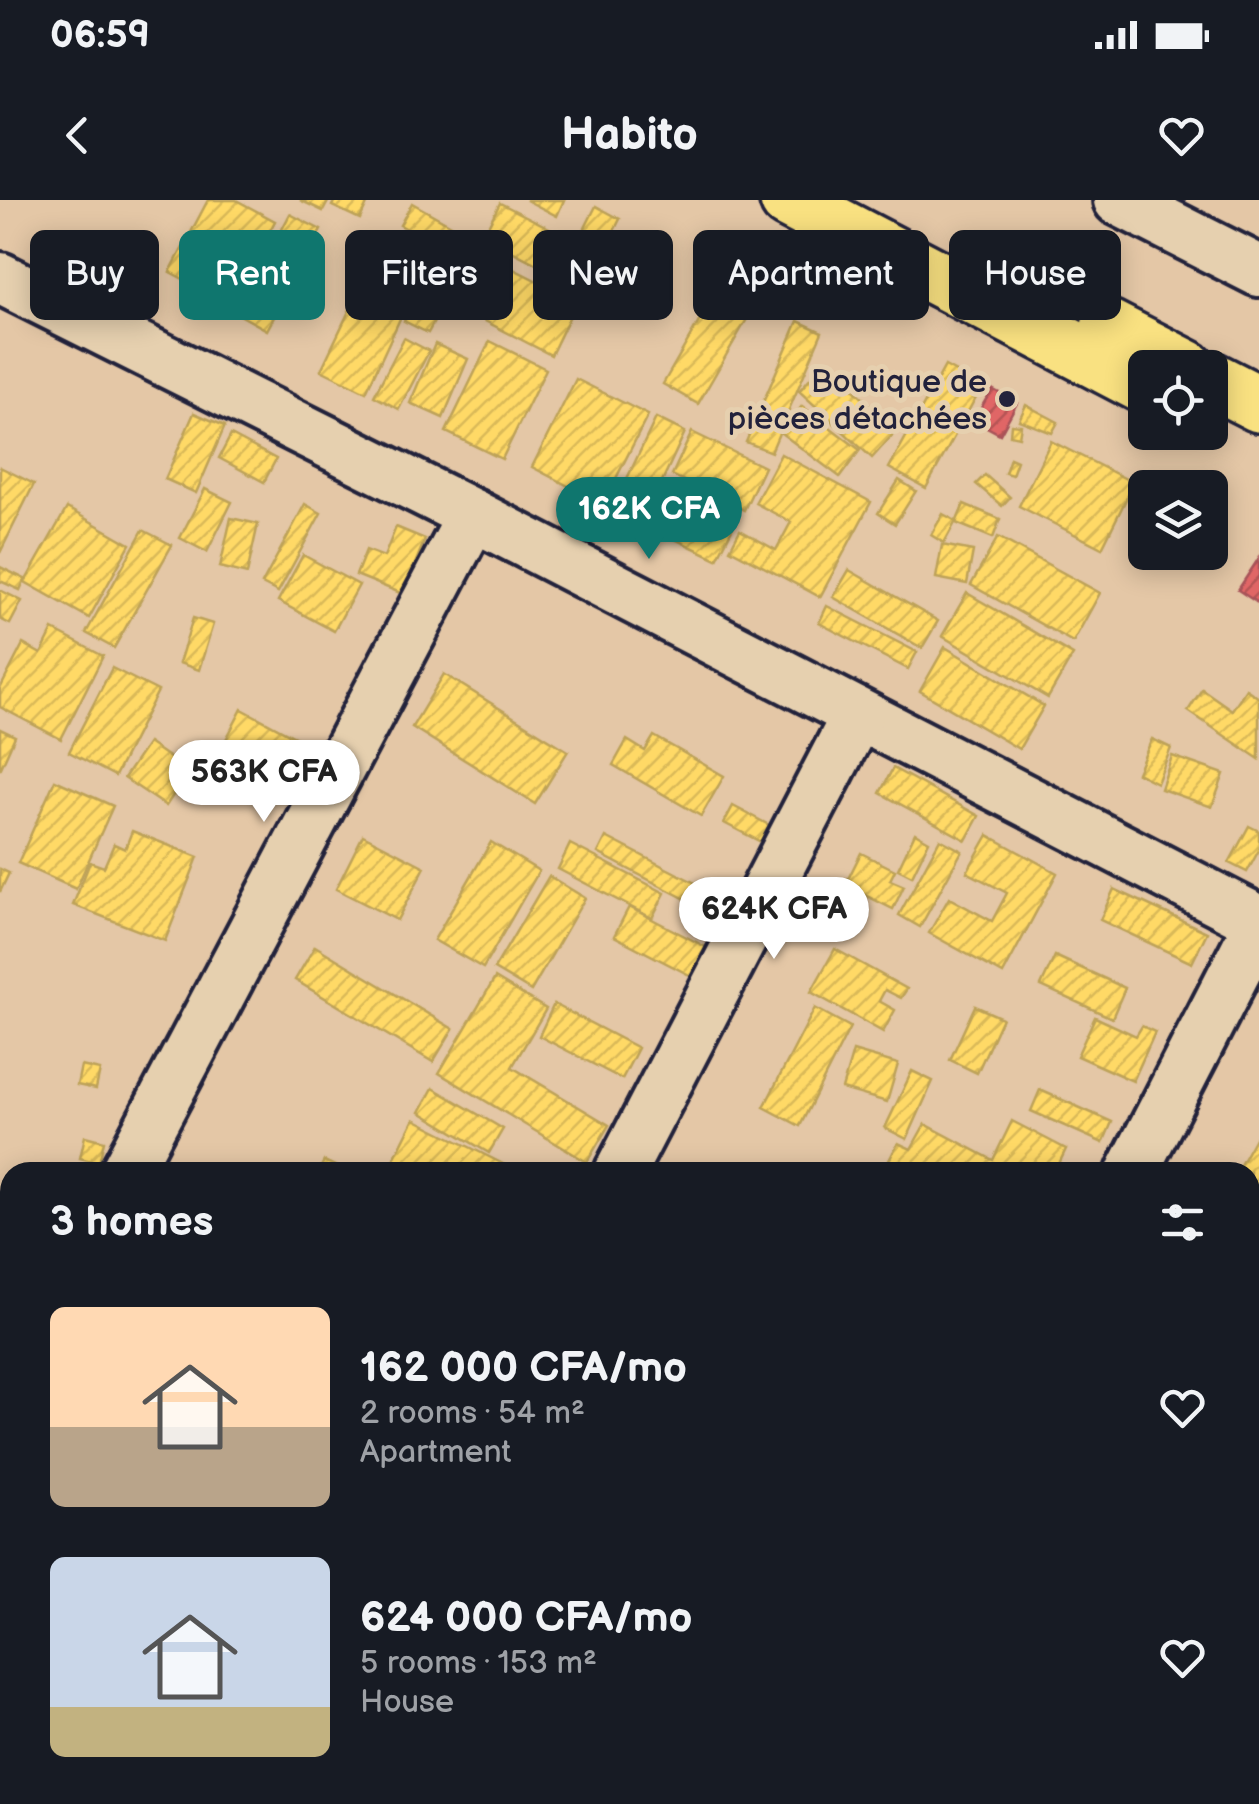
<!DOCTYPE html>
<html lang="en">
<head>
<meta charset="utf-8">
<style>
  body { margin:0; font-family:"Balsamiq Sans",sans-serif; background:#20242c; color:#f1f3f6; height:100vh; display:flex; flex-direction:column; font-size:38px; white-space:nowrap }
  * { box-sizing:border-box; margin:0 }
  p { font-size:32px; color:#9ea1a6 }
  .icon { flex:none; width:55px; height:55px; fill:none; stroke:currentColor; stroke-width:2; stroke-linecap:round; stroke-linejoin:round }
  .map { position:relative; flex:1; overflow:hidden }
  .details { position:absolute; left:0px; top:962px; width:1260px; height:642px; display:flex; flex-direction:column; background:#171b24; border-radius:30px 30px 0 0; box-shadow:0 5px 25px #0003 }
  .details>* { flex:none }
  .guide { position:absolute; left:30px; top:30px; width:1200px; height:90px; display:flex; gap:20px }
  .tools { position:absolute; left:1128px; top:150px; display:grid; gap:20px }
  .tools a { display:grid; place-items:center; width:100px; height:100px; border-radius:15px; background:#171b24; box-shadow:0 5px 25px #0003; font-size:50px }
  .price { position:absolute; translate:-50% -85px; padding:0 22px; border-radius:35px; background:#fff; color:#222; font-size:32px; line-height:65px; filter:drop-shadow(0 2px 5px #0008) }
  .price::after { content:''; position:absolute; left:50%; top:60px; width:30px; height:22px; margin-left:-15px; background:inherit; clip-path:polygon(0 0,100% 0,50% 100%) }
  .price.on { background:#0f766e; color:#fff }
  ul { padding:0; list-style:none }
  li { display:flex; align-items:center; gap:30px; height:250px; padding:0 50px }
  li span { display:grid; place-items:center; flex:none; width:280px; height:200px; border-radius:15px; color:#555 }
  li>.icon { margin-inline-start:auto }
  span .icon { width:120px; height:120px; fill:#fffc; stroke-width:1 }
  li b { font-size:42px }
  h2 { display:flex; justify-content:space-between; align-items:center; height:120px; padding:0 50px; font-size:42px }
  .chip { padding:0 35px; border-radius:15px; background:#171b24; box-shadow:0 5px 25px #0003; font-size:35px; line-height:90px }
  .chip.on { background:#0f766e; color:#fff }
  .status { display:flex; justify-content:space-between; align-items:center; height:70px; padding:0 50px; background:#171b24; direction:ltr }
  .status svg { height:28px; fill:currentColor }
  header { display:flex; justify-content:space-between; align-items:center; height:130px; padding:0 50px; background:#171b24; font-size:45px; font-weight:600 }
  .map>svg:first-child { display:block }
</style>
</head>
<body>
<div class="status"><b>06:59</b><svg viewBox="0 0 49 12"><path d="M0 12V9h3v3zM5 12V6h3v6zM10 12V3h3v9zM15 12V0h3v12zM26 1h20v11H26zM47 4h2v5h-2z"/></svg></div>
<header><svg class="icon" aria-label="back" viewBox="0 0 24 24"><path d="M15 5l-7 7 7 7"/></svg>Habito<svg class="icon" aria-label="heart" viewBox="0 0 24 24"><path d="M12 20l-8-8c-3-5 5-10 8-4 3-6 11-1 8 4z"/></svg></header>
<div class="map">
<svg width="1259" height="1604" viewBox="0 0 1259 1604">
  <defs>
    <pattern id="homes-hatch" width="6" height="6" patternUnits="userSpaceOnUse" patternTransform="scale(2.5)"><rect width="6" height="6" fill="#ffd966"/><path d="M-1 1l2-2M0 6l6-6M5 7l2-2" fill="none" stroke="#daba59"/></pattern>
    <pattern id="shops-hatch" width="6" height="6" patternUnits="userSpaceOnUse" patternTransform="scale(2.5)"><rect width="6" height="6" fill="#e06666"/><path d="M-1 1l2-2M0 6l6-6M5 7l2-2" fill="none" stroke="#b55455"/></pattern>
  </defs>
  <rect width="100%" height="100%" fill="#e4c7a6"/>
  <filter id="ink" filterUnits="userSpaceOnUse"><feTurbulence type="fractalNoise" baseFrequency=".01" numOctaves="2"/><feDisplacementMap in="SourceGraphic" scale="20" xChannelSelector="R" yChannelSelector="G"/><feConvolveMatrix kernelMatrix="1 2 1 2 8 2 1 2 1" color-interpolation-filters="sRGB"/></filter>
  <g filter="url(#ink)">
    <g fill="url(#homes-hatch)" stroke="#bda259" stroke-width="2.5">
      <polygon points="208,0 236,0 275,21 231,104 170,72"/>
      <polygon points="300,0 329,0 323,11"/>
      <polygon points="335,0 358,0 367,4 360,19 332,6"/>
      <polygon points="526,0 564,0 557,16"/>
      <polygon points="412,3 476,39 463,60 400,25"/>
      <polygon points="500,3 571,39 554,73 483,36"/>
      <polygon points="596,6 620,19 586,87 562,74"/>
      <polygon points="290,14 321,30 267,130 238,114"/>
      <polygon points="379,48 423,69 366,192 321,170"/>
      <polygon points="480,52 577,101 551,155 454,105"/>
      <polygon points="431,70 455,82 428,133 404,121"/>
      <polygon points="712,99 747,119 698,204 663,184"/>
      <polygon points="798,121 822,132 771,252 746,242"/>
      <polygon points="404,138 429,151 399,209 374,196"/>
      <polygon points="490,141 546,169 502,259 446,232"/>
      <polygon points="435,144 468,159 443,218 410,203"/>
      <polygon points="824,162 897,230 872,258 799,191"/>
      <polygon points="945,166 982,186 926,288 889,268"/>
      <polygon points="576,179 648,215 603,304 532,267"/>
      <polygon points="1026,205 1058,222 1052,233 1019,220"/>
      <polygon points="802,206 860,250 840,277 781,233"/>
      <polygon points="194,213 225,226 196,293 165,279"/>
      <polygon points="656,218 685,232 643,322 613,308"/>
      <polygon points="1011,224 1021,225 1019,237 1010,235"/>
      <polygon points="692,232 764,267 744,310 672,275"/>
      <polygon points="231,235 276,259 264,282 219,258"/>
      <polygon points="1051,241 1134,283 1102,348 1019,306"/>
      <polygon points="781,254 871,302 820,397 730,349 740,330 776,350 791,322 755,303"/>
      <polygon points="1010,258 1017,261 1012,275 1005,273"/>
      <polygon points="0,267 34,284 0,353"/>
      <polygon points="985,275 1010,297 1002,306 976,284"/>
      <polygon points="899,280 916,291 895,324 878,313"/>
      <polygon points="205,289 232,302 207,352 180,338"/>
      <polygon points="662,293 733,327 717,359 647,326"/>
      <polygon points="305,304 321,313 278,392 262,384"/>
      <polygon points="964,304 1000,319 993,338 956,323"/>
      <polygon points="67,308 130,344 89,418 25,382"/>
      <polygon points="943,314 956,321 944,343 931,335"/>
      <polygon points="231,318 258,324 247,374 220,367"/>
      <polygon points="396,327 425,339 403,394 356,375 366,350 384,357"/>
      <polygon points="143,330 172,345 114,448 86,433"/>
      <polygon points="998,337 1100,393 1073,442 971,385"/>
      <polygon points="942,345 973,351 967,384 936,378"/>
      <polygon points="303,355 359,385 334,431 278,401"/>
      <polygon points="0,367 25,379 20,390 0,381"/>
      <polygon points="849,370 938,421 922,448 833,397"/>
      <polygon points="0,390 22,401 10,424 0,419"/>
      <polygon points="967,393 1073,455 1048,498 942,436"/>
      <polygon points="827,406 917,452 908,469 819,423"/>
      <polygon points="193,418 213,424 199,470 179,463"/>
      <polygon points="53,430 103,456 61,539 0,507 0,489 23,444 41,454"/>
      <polygon points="945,447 1044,506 1019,549 920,491"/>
      <polygon points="112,468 158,491 115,576 69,552"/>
      <polygon points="444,474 568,551 535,604 412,527"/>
      <polygon points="1202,489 1232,510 1246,489 1259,498 1259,559 1188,511"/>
      <polygon points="242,509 304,542 282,584 220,551"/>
      <polygon points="0,529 15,536 0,570"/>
      <polygon points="654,536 724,576 701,616 613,565 627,540 645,551"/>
      <polygon points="1152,539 1171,548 1157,583 1137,573"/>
      <polygon points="148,543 189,571 166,606 124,578"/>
      <polygon points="1172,556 1224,574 1212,607 1161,589"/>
      <polygon points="893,568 979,616 966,640 880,593"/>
      <polygon points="55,580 113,606 76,689 18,663"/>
      <polygon points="733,606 769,625 761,642 724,623"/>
      <polygon points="1249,626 1259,631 1259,650 1247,672 1229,663"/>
      <polygon points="132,631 198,657 165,741 73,705 90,662 104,667 114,644 125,649"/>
      <polygon points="915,633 929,641 912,676 898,669"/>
      <polygon points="363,635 425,667 397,720 336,689"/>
      <polygon points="988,635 1057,673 1003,774 929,733 949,698 992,721 1007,693 967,672"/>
      <polygon points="606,637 705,688 697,705 598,653"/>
      <polygon points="940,639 962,651 920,727 899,715"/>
      <polygon points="491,642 539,671 483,768 434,740"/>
      <polygon points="570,644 665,693 652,718 558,669"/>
      <polygon points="861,653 895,670 890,680 904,686 893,709 845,685"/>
      <polygon points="0,669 9,673 0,692"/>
      <polygon points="549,676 585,698 531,791 494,769"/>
      <polygon points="1114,689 1207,732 1192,763 1100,720"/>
      <polygon points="629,707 721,755 707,784 614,736"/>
      <polygon points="315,746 453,829 433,862 295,780"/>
      <polygon points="835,749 907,789 901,798 885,790 879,801 895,810 883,832 811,792"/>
      <polygon points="1055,756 1125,788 1112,818 1041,786"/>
      <polygon points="495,778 546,809 512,867 609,925 587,962 439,873"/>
      <polygon points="554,804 638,848 622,879 539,836"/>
      <polygon points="975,806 1002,818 977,873 950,860"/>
      <polygon points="815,808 850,827 800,926 764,907"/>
      <polygon points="1095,817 1136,836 1142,826 1155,832 1133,881 1077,856"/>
      <polygon points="853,851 898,864 887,902 842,889"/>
      <polygon points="81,866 100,870 96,889 77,885"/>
      <polygon points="912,871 933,881 907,939 885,928"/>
      <polygon points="433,888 503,929 489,953 420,912"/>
      <polygon points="1040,890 1112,922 1103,943 1031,911"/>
      <polygon points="414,919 519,972 410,972 392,963"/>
      <polygon points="1012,921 1066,949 1055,972 883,972 898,943 911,949 925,924 993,960"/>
      <polygon points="1259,931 1259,1050 1250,1045 1250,972 1236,972"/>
      <polygon points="85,936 104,941 99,963 80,958"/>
      <polygon points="324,961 348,972 318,972"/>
      <polygon points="1259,1122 1259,1175 1250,1171 1250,1142"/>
      <polygon points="1258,1194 1259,1194 1259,1235 1250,1230 1250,1208"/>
      <polygon points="1259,1269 1259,1299 1255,1302 1250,1297 1250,1278"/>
      <polygon points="1250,1316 1259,1322 1259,1379 1250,1373"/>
      <polygon points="1250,1383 1259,1389 1250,1408"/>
      <polygon points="10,1384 10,1415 0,1410"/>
      <polygon points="1250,1443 1259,1448 1259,1507 1250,1502"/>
      <polygon points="0,1444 10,1449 10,1498 0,1492"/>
      <polygon points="0,1508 10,1513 10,1561 0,1556"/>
      <polygon points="1250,1509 1259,1514 1259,1555 1250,1550"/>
      <polygon points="1250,1568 1259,1573 1259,1604 1233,1595 1250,1595"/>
      <polygon points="0,1572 10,1578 10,1595 43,1595 59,1604 0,1604"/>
      <polygon points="134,1595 191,1595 208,1604 132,1604"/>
      <polygon points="351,1595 457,1595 475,1604 347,1604"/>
      <polygon points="475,1595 507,1595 503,1604"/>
      <polygon points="514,1595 561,1595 557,1604 509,1604"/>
      <polygon points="672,1595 713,1595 725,1604 665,1604"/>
      <polygon points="739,1595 761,1595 755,1604"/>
      <polygon points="901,1595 915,1595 933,1604 896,1604"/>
      <polygon points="1175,1595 1170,1604 1153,1604 1139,1596"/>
      <polygon points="1203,1595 1209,1595 1227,1604 1198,1604"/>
    </g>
    <g fill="url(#shops-hatch)" stroke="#a75259" stroke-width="2.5">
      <polygon points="992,189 1017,203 1000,234 974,220"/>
      <polygon points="1259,358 1259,404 1238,390"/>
    </g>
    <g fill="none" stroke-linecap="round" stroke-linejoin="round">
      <g stroke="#22223b" stroke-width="58">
        <g id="minor">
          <polyline points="1119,0 1259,71"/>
          <polyline points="0,78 473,315 1259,721"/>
          <polyline points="126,972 473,315"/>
          <polyline points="620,972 857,516"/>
          <polyline points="1132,972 1259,725"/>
          <polyline points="0,1061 10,1066"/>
          <polyline points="0,1212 10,1193"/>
          <polyline points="995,1595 1012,1604"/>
          <polyline points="294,1604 299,1595"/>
          <polyline points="808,1604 813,1595"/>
        </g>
      </g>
      <g stroke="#22223b" stroke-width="62">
        <g id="major">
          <polyline points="788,0 1145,186"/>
          <polyline points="1109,128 1187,168"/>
          <polyline points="1210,179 1259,204"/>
        </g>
      </g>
      <use href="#minor" stroke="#e6d0af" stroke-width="50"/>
      <use href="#major" stroke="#f9e181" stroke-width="55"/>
    </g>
  </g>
  <circle fill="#22223b" stroke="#e6d0af" stroke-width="4" cx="1007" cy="199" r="10"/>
  <g text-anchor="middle" stroke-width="10" stroke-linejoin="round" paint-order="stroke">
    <g font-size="32" fill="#22223b" stroke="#e6d0af" text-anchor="end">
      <text x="987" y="192">Boutique de<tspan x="987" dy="37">pièces détachées</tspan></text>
    </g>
  </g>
</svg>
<div class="tools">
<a><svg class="icon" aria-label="locate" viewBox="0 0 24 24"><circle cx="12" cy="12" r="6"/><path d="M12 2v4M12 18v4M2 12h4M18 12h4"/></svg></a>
<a><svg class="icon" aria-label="layers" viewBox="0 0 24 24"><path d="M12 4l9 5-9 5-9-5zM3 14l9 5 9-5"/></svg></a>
</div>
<b class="price on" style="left:649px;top:362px">162K CFA</b>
<b class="price" style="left:264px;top:625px">563K CFA</b>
<b class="price" style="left:774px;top:762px">624K CFA</b>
<div class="guide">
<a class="chip">Buy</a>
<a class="chip on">Rent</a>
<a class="chip">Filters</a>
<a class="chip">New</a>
<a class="chip">Apartment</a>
<a class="chip">House</a>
</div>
<section class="details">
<h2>3 homes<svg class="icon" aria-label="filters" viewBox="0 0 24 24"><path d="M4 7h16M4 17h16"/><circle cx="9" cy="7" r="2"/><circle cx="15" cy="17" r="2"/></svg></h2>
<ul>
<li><span style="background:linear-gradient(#ffd9b3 60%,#b9a48a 0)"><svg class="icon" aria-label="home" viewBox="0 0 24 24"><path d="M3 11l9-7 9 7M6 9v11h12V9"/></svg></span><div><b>162 000 CFA/mo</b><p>2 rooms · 54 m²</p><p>Apartment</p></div><svg class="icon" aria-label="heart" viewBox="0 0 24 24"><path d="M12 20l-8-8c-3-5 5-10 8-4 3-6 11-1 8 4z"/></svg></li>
<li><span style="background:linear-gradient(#c9d6e8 75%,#c2b280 0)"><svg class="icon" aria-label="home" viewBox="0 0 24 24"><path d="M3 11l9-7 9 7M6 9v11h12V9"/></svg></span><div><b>624 000 CFA/mo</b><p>5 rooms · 153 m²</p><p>House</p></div><svg class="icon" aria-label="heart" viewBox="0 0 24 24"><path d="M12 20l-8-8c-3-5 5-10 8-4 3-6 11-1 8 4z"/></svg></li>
</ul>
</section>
</div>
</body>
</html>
